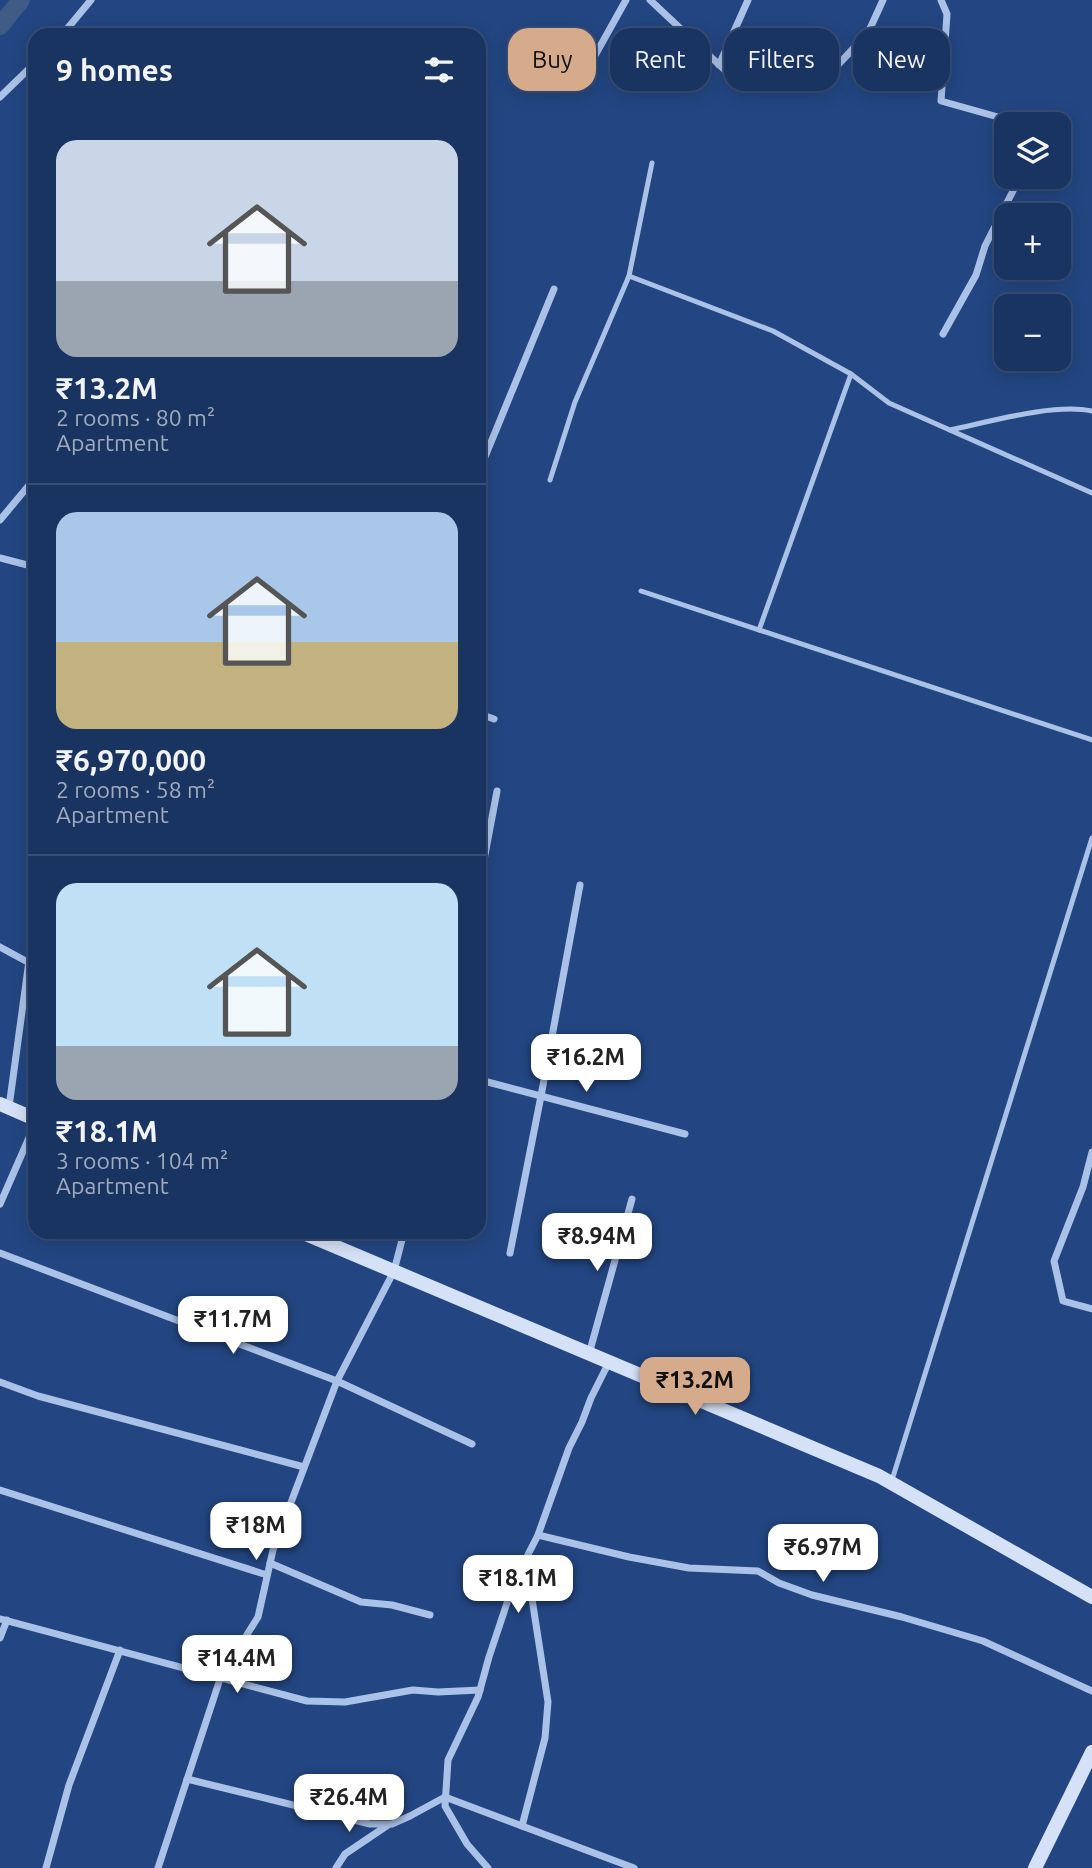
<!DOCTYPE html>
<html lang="en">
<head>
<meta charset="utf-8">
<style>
  body { margin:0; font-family:Ubuntu,sans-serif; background:#233c68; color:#f1f3f6; height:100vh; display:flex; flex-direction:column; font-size:26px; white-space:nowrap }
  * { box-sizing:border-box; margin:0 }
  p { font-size:23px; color:#9faabe }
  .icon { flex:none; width:38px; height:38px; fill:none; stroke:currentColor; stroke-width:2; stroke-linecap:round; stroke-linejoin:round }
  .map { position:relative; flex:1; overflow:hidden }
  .sheet { position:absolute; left:28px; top:28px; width:458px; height:1211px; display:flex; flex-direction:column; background:#1a3462; border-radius:21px; box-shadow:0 4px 18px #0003,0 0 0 2px #384f77 }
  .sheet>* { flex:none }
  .banner { position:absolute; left:508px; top:28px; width:480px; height:63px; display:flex; gap:14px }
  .controls { position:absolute; left:994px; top:112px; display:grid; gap:14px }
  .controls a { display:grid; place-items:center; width:77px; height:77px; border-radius:14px; background:#1a3462; box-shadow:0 4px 18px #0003,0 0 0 2px #384f77; font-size:35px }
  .price { position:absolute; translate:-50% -60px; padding:0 16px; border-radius:14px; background:#fff; color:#222; font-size:23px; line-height:46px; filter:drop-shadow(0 2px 4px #0008) }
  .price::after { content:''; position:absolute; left:50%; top:42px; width:21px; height:16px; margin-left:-10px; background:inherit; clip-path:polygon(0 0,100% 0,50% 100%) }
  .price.on { background:#d6ab8b; color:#111 }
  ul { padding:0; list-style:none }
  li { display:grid; align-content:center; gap:14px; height:371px; padding:0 28px }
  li+li { border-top:2px solid #384f77 }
  li span { display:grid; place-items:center; height:217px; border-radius:21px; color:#555 }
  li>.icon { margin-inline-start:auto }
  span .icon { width:126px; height:126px; fill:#fffc; stroke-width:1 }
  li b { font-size:30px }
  h2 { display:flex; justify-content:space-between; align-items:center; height:84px; padding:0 28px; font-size:30px }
  .pill { padding:0 24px; border-radius:21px; background:#1a3462; box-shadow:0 4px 18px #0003,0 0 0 2px #384f77; font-size:24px; line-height:63px }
  .pill.on { background:#d6ab8b; color:#111 }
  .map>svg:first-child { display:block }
</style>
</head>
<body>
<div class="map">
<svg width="1092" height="1868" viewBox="0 0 1092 1868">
  <rect width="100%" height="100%" fill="#234682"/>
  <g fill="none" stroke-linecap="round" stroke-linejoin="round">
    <polyline stroke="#415b87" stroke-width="18" points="0,26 21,0"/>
    <g stroke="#abc2e8" stroke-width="5">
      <polyline points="629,276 652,163"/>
      <path d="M950,430C989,422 1053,403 1092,411"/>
      <polyline points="550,480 575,402 629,276 773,331 851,374 889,403 1092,493"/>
      <polyline points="641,591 1092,740"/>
      <polyline points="759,630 851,374"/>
      <polyline points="892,1480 1092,838"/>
    </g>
    <g stroke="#abc2e8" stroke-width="7">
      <polyline points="650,0 729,74 780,79"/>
      <polyline points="941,0 947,14 941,101 998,117 1019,124"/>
      <polyline points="62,35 91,0"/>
      <polyline points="593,59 626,0"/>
      <polyline points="719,65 748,0"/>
      <polyline points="817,87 868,33 883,0"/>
      <polyline points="0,97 35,63"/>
      <polyline points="943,334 976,275 985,246 1020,177"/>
      <polyline points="480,469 554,289"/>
      <polyline points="0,520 35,478"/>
      <polyline points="0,558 35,567"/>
      <polyline points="480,714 494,719"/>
      <polyline points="480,881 497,791"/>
      <polyline points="0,947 35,966"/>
      <polyline points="480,1080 685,1134"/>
      <polyline points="9,1107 35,917"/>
      <polyline points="1092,1152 1083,1187 1054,1261 1063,1301 1092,1309"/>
      <polyline points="0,1204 35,1124"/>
      <polyline points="0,1253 337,1381 472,1444"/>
      <polyline points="510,1253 541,1096 580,885"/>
      <polyline points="589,1354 632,1199"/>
      <polyline points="0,1382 38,1396 304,1467"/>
      <polyline points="0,1490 267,1575"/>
      <polyline points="538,1535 629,1557 689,1568 758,1571 779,1583 812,1595 902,1617 983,1641 1092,1691"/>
      <polyline points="270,1563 361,1602 392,1605 430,1615"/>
      <polyline points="0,1619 307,1701 345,1702 413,1690 438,1692 480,1690"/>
      <polyline points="0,1638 7,1620"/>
      <polyline points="187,1779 370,1824 392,1824 410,1816 445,1797 634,1868"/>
      <polyline points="522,1826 545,1738 548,1702 526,1560"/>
      <polyline points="46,1868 69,1785 120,1650"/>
      <polyline points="158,1868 221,1676 258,1617 273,1550 337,1381 394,1271 404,1232"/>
      <polyline points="336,1868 345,1854 388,1825"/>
      <polyline points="488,1868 467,1844 445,1806 448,1760 478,1697 489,1657 514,1582 538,1535 569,1448 582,1422 591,1398 609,1362"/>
    </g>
    <g stroke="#d5e1f6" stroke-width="14">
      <polyline points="0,1104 35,1119"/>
      <polyline points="301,1232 879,1476 1092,1597"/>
      <polyline points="1035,1868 1092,1752"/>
    </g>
  </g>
</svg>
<div class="controls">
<a><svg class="icon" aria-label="layers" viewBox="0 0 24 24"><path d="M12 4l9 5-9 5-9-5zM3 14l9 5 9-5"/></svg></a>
<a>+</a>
<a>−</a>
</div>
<b class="price" style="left:586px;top:1094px">₹16.2M</b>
<b class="price" style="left:597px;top:1273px">₹8.94M</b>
<b class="price" style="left:233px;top:1356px">₹11.7M</b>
<b class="price on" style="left:695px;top:1417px">₹13.2M</b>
<b class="price" style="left:256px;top:1562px">₹18M</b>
<b class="price" style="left:823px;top:1584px">₹6.97M</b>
<b class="price" style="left:518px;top:1615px">₹18.1M</b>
<b class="price" style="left:237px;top:1695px">₹14.4M</b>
<b class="price" style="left:349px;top:1834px">₹26.4M</b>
<div class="banner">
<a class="pill on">Buy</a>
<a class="pill">Rent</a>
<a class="pill">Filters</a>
<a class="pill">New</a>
</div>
<section class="sheet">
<h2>9 homes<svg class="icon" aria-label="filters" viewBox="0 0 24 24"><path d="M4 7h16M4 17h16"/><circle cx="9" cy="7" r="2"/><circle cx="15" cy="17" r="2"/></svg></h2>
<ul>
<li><span style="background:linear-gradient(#c9d6e8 65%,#9aa5b1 0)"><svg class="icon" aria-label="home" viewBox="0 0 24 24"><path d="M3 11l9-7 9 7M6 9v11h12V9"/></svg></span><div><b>₹13.2M</b><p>2 rooms · 80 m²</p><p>Apartment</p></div></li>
<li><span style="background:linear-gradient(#a9c7e8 60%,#c2b280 0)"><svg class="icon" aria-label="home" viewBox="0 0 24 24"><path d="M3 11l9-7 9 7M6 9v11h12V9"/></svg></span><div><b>₹6,970,000</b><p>2 rooms · 58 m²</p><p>Apartment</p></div></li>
<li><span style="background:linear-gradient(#bfe0f5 75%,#9aa5b1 0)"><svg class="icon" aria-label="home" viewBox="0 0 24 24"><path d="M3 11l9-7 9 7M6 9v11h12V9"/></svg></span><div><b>₹18.1M</b><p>3 rooms · 104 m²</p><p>Apartment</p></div></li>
</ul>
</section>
</div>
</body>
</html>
